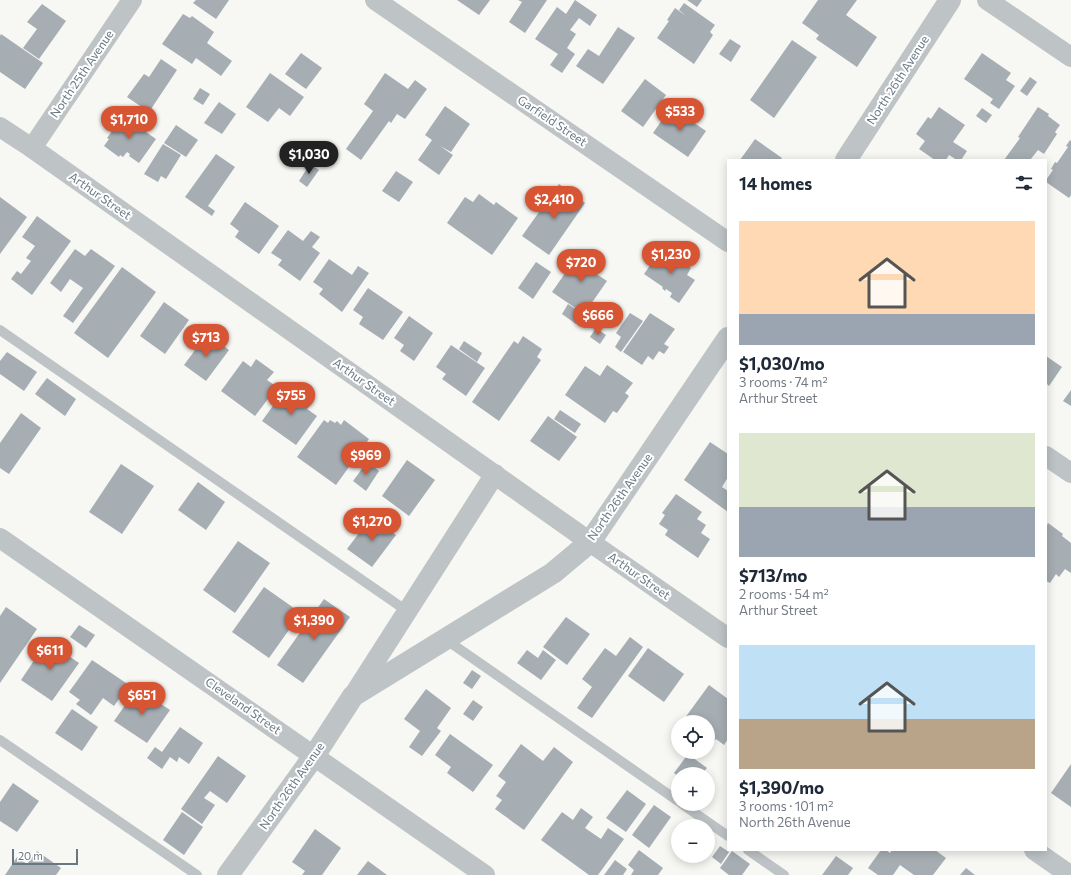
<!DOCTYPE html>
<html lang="en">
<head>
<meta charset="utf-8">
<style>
  body { margin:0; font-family:Commissioner,sans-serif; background:#f6f6f7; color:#1f2937; height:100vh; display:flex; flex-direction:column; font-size:15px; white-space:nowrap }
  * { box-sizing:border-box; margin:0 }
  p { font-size:13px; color:#747a83 }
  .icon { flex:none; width:22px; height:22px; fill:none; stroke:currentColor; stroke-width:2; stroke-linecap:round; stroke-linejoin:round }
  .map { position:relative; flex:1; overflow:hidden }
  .details { position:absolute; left:727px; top:159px; width:320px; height:692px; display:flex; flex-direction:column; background:#fff; border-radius:0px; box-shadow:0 2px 10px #0003 }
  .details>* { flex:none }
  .controls { position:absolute; left:671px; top:715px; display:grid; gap:8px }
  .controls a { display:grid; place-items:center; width:44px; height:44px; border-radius:50%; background:#fff; box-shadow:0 2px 10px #0003; font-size:20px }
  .scale { position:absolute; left:12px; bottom:10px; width:66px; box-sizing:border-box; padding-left:4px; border:2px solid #687883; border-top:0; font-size:11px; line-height:14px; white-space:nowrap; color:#687883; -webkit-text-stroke:3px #fff; paint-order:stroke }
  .price { position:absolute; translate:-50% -34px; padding:0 9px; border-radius:14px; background:#d85533; color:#fff; font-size:13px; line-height:26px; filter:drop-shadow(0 1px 2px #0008) }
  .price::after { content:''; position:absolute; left:50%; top:24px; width:12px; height:9px; margin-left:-6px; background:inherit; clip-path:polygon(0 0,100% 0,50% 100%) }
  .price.selected { background:#222; color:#fff }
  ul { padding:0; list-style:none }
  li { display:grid; align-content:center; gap:8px; height:212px; padding:0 12px }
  li span { display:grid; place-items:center; height:124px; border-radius:0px; color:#555 }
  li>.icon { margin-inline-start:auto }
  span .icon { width:72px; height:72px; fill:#fffc; stroke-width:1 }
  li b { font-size:17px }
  h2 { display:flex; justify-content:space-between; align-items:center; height:48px; padding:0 12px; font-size:17px }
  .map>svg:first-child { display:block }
</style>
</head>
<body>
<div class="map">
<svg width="1071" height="875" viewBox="0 0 1071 875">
  <rect width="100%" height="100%" fill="#f7f7f4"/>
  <g fill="#a6aeb3">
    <polygon points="196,0 229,0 216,19 193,3"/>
    <polygon points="457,0 490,0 479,15"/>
    <polygon points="518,0 547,0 525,33 509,22 522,2"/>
    <polygon points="575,0 597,15 590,26 579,18 570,30 576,34 567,48 575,54 562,73 550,65 558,54 535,39 557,7 566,14"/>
    <polygon points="687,0 702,0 697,7"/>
    <polygon points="818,0 857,0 846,15 877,37 857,67 816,39 819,35 802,23"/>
    <polygon points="684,3 715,25 710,32 713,35 694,64 657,38 669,21 667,20 675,8 686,16 679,10"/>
    <polygon points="42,4 66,21 39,59 23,48 37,29 27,22"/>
    <polygon points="183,14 190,18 192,16 214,32 207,43 232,61 221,76 196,58 192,64 162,44"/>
    <polygon points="618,27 635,38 603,84 576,66 588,49 599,56"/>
    <polygon points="1,34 43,63 25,89 0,72 0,36"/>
    <polygon points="730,39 741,46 731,62 719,54"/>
    <polygon points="792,40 817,57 774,118 750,100"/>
    <polygon points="301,53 322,68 306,89 285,74"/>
    <polygon points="982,53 1011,73 1006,80 1015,86 999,109 990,103 993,99 964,79"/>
    <polygon points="161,59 177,70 149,112 127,97 144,74 149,77"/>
    <polygon points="270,73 304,97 290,116 279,108 268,122 246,107"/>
    <polygon points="385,73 408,89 415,80 427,89 405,119 397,114 391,123 389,121 361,160 346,149 373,111 364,104"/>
    <polygon points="1030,77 1037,82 1027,96 1020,91"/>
    <polygon points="645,79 666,95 643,127 621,111"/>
    <polygon points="200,88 210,94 203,105 193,99"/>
    <polygon points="219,102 236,114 222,134 204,123"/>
    <polygon points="445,106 470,124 451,152 440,146 453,155 439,175 418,160 432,140 425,135"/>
    <polygon points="671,107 706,131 688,157 653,133"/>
    <polygon points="939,107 965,125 953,142 967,151 961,160 957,160 949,155 946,160 935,160 919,149 925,141 916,134 928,117 931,119"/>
    <polygon points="1038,107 1049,114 1048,116 1060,125 1055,132 1057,134 1044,154 1038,150 1030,160 1004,160 1020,138 1018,137"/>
    <polygon points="982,108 992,115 986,123 976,116"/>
    <polygon points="123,116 156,139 139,163 129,156 130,154 127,152 123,157 120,155 119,157 104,146 109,139 107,138"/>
    <polygon points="176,125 198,140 186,157 164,143"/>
    <polygon points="755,139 782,158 780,160 740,160"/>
    <polygon points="1070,140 1071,141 1071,195 1069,198 1046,182 1046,180 1053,170 1051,169 1055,162 1057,163 1068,147 1066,146"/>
    <polygon points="163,144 181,155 166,179 161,176 158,182 144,174"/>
    <polygon points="216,154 235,167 208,206 215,211 212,216 185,197"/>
    <polygon points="310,164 319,170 307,187 299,181"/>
    <polygon points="396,171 413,182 399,202 382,191"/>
    <polygon points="559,184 585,203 549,255 522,236"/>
    <polygon points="479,194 494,205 496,202 518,218 492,255 447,223 465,197 473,202"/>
    <polygon points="0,197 27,217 0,254"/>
    <polygon points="245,202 279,226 259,254 235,237 239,231 230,224"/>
    <polygon points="37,216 71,241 32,295 11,279 17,271 21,274 31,261 26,258 35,246 22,237"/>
    <polygon points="288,230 303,241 311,231 320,237 312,247 320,253 300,281 278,265 282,260 271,253"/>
    <polygon points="662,248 691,268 687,275 695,280 679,303 670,297 672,293 666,289 665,291 662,288 663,287 644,274"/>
    <polygon points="75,249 85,256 91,249 115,266 73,323 63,316 83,288 70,279 61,292 50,283"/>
    <polygon points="583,251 602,263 595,273 607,281 584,314 552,292 568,269 566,267 573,257 577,260"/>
    <polygon points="329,259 352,275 358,266 369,273 342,312 319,294 323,289 313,282"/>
    <polygon points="536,262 551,272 533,299 518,288"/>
    <polygon points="122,267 156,292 108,358 74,333"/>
    <polygon points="368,288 403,312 383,340 359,324 363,317 353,310"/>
    <polygon points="164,302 189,320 165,354 140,336"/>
    <polygon points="568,304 583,314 576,324 562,314"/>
    <polygon points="630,313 643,321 621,352 615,347 621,337 616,333"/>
    <polygon points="650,313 675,329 664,344 669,347 664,354 659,351 653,360 648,356 642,365 623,352"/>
    <polygon points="409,316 433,333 414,361 400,351 404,345 394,338"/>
    <polygon points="596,328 606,335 600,344 590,337"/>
    <polygon points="207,334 229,350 206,381 184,365"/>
    <polygon points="523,336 542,349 537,357 541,360 499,421 472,402 514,341 518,344"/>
    <polygon points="464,341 482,353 477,362 459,349"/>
    <polygon points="451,345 485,368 466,396 442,379 446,374 436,367"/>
    <polygon points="7,352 37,372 24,391 0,374 0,361"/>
    <polygon points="1046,356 1062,367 1049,386 1046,383"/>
    <polygon points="256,359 274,372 267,380 277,387 255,416 221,391 243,361 251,367"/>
    <polygon points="607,365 633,383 625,393 629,396 617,413 613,411 605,423 565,395 585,366 600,376"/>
    <polygon points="47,378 76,399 65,416 35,394"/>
    <polygon points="285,389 293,395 297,390 313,402 307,409 317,416 296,445 262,421"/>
    <polygon points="1071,390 1071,406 1063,401"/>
    <polygon points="560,410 581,424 575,433 554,419"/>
    <polygon points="21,413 41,428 9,474 0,468 0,443"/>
    <polygon points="548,416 577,437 559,461 530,441"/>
    <polygon points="324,420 328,423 330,420 335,423 337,421 341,425 344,420 369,439 336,485 297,457"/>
    <polygon points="710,442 728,454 728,477 722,487 728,491 728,512 684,480"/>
    <polygon points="407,460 435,480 409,516 382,496"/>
    <polygon points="367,462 379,471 366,491 353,481"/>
    <polygon points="121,464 154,486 122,534 89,512"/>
    <polygon points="198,482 225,502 206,530 178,510"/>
    <polygon points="676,494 702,512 697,519 706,525 701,533 710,539 698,558 665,535 668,530 659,524 665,515 662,513"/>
    <polygon points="371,517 396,535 372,567 347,549"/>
    <polygon points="1048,523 1063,534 1062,536 1071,543 1071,573 1065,569 1059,577 1056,574 1050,583 1046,581 1046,527"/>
    <polygon points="238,541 270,563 235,613 203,590"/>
    <polygon points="264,587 301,613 269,658 232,632"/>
    <polygon points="324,599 350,617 303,683 277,665"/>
    <polygon points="6,607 37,629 0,683 0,616"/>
    <polygon points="566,617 590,634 567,665 543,647"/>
    <polygon points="79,625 95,635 86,648 70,637"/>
    <polygon points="630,637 643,647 592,718 577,708 592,687 582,679 605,648 616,656"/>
    <polygon points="47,641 79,663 52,701 21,680"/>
    <polygon points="648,648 684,674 664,702 628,676"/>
    <polygon points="527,650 538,658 543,650 556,660 541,680 517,663"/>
    <polygon points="92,660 129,685 114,706 103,698 91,715 76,704 80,700 69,692"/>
    <polygon points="472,670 481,676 472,689 463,683"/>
    <polygon points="709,685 728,699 728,739 724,745 716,739 712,744 708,741 708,722 682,722"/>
    <polygon points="137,688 170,710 147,743 114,721"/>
    <polygon points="426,689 451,708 437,728 441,731 422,756 409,747 420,731 404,719"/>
    <polygon points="473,700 483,707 473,721 463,714"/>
    <polygon points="72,709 98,727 82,751 55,733"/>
    <polygon points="180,727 203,743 189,764 179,757 177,762 170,757 162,769 147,758 155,747 162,752"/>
    <polygon points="450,734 493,765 473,792 447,773 451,767 435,755"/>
    <polygon points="521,744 543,761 554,747 573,762 524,830 495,809 502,800 496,796 506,782 498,776"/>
    <polygon points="688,754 707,768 702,774 678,774 678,776 674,773"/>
    <polygon points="218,756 246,776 227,803 210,791 204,798 215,805 202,824 181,809"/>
    <polygon points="1071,764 1071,807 1051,793"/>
    <polygon points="13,783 39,801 17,832 0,821 0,802"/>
    <polygon points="627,790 646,804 626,832 606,818"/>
    <polygon points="654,805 671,817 649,848 632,835"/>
    <polygon points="581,808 593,817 585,828 601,839 608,828 624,839 598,875 589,875 541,840 562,812 573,820"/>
    <polygon points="182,812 203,827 184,855 163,840"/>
    <polygon points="315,829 341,848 322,875 302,875 305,871 292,862"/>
    <polygon points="720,846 729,852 721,864 712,857"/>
    <polygon points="639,850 663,868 658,875 631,875 634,870 628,865"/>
    <polygon points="881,850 886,850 890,853 892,850 935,850 946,858 933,875 914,875 900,865 893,875 878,875 868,868"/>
    <polygon points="37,851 61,868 56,875 5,875 17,857 27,864"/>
    <polygon points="732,851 750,864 742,875 729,875 720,868"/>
    <polygon points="836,856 853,868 848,875 822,875"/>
    <polygon points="615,860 627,869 623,875 604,875"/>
    <polygon points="368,861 387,875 357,875"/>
    <polygon points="966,868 975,875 960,875"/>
  </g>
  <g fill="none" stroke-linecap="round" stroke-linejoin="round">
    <g stroke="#bec3c6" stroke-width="10">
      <polyline points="0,330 407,611"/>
      <polyline points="445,639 678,801"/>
      <polyline points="0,740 197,875"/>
      <polyline points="682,804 728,836"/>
      <polyline points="748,850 784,875"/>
    </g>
    <g stroke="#bec3c6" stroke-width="20">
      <polyline points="375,0 728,242"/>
      <polyline points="987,0 1071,57"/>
      <polyline points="0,127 32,148 590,542 728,638"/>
      <polyline points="32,148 132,0"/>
      <polyline points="1046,456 1071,473"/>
      <polyline points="0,538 485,875"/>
      <polyline points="353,696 495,474"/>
      <polyline points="1034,850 1070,875"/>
    </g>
    <g stroke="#bec3c6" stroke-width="22">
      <polyline points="846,160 950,0"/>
      <polyline points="228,875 314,756 353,696 553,573 590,542 728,338"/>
    </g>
  </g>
  <g text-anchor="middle" stroke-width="4" stroke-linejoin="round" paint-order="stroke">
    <g font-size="12" fill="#687883" stroke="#fff">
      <text transform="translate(82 74) rotate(-56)" y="4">North 25th Avenue</text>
      <text transform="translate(898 80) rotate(-57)" y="4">North 26th Avenue</text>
      <text transform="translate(552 121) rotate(34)" y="4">Garfield Street</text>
      <text transform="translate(100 196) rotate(35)" y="4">Arthur Street</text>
      <text transform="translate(364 382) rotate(35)" y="4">Arthur Street</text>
      <text transform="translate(620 497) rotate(-55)" y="4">North 26th Avenue</text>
      <text transform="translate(639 576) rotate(35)" y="4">Arthur Street</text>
      <text transform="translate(243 706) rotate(35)" y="4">Cleveland Street</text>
      <text transform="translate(292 786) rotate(-55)" y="4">North 26th Avenue</text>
    </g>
  </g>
</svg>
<div class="controls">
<a><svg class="icon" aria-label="locate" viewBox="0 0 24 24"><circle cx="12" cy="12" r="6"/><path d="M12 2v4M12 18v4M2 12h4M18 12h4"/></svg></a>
<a>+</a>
<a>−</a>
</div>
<div class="scale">20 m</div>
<b class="price" style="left:680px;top:132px">$533</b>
<b class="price" style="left:129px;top:140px">$1,710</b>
<b class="price selected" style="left:309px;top:175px">$1,030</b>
<b class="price" style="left:554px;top:220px">$2,410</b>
<b class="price" style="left:671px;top:275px">$1,230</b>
<b class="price" style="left:581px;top:283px">$720</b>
<b class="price" style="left:598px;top:336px">$666</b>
<b class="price" style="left:206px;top:358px">$713</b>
<b class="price" style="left:291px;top:416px">$755</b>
<b class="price" style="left:366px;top:476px">$969</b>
<b class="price" style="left:372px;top:542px">$1,270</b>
<b class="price" style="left:314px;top:641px">$1,390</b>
<b class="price" style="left:50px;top:671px">$611</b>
<b class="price" style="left:142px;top:716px">$651</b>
<section class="details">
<h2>14 homes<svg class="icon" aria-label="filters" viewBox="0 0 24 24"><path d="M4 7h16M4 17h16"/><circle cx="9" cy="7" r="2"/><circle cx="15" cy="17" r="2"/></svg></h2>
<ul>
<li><span style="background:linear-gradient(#ffd9b3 75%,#9aa5b1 0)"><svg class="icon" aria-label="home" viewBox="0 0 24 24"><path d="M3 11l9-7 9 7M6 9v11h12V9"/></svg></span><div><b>$1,030/mo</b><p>3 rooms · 74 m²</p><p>Arthur Street</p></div></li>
<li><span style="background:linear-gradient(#dfe7d0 60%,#9aa5b1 0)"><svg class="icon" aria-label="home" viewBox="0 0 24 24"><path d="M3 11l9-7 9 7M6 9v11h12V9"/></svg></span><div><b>$713/mo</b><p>2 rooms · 54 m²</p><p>Arthur Street</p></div></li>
<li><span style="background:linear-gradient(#bfe0f5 60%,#b9a48a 0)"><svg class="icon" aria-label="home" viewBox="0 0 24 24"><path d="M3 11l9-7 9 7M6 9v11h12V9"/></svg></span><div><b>$1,390/mo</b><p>3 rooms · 101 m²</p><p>North 26th Avenue</p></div></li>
</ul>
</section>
</div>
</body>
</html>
